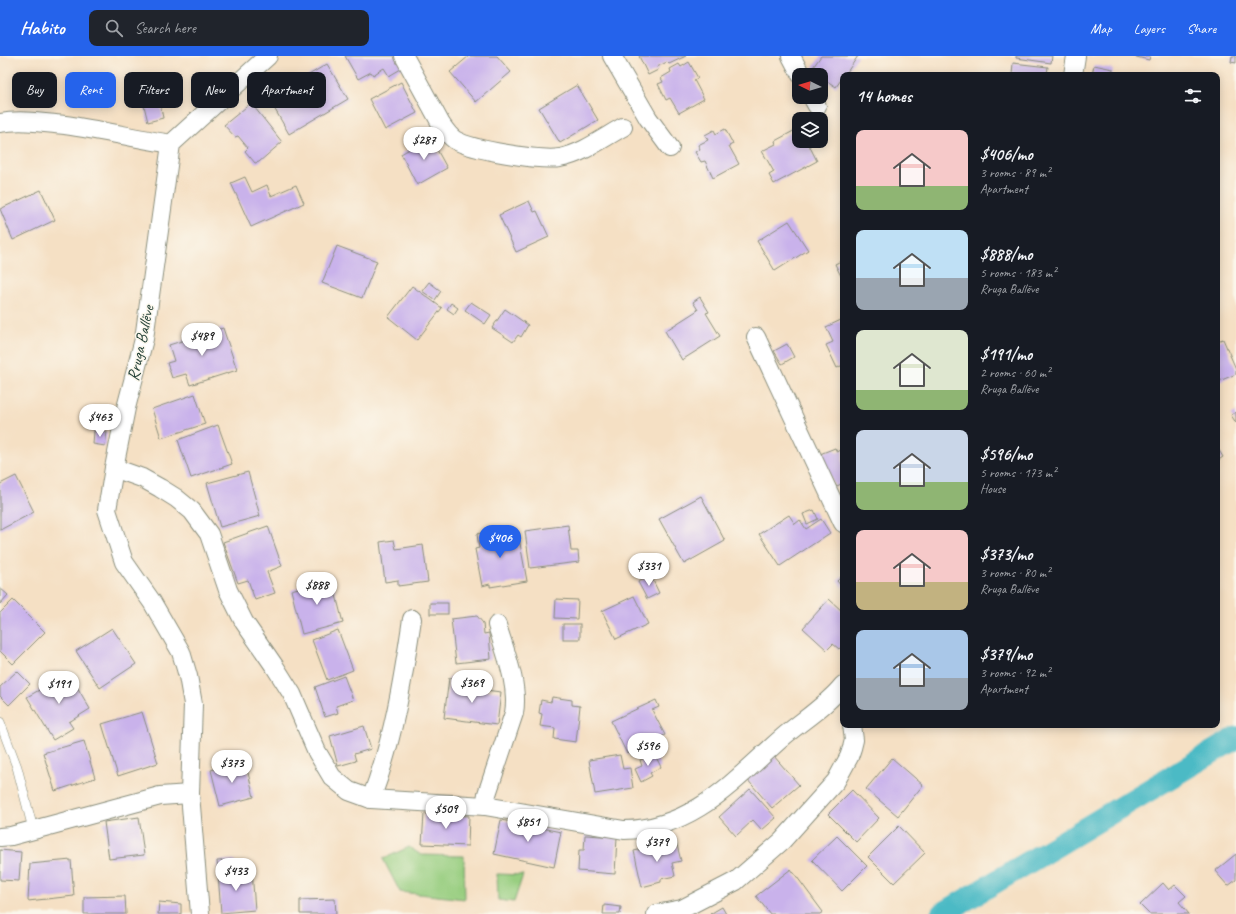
<!DOCTYPE html>
<html lang="en">
<head>
<meta charset="utf-8">
<style>
  body { margin:0; font-family:Caveat,sans-serif; background:#20242c; color:#f1f3f6; height:100vh; display:flex; flex-direction:column; font-size:15px; white-space:nowrap }
  * { box-sizing:border-box; margin:0 }
  p { font-size:13px; color:#9ea1a6 }
  .icon { flex:none; width:22px; height:22px; fill:none; stroke:currentColor; stroke-width:2; stroke-linecap:round; stroke-linejoin:round }
  .map { position:relative; flex:1; overflow:hidden }
  .drawer { position:absolute; left:840px; top:16px; width:380px; height:656px; display:flex; flex-direction:column; background:#171b24; border-radius:8px; box-shadow:0 2px 10px #0003 }
  .drawer>* { flex:none }
  .hud { position:absolute; left:12px; top:16px; width:380px; height:36px; display:flex; gap:8px }
  .needle { width:26px; rotate:275deg }
  .buttons { position:absolute; left:792px; top:12px; display:grid; gap:8px }
  .buttons a { display:grid; place-items:center; width:36px; height:36px; border-radius:8px; background:#171b24; box-shadow:0 2px 10px #0003; font-size:20px }
  .price { position:absolute; translate:-50% -34px; padding:0 9px; border-radius:14px; background:#fff; color:#222; font-size:13px; line-height:26px; filter:drop-shadow(0 1px 2px #0008) }
  .price::after { content:''; position:absolute; left:50%; top:24px; width:12px; height:9px; margin-left:-6px; background:inherit; clip-path:polygon(0 0,100% 0,50% 100%) }
  .price.active { background:#2563eb; color:#fff }
  ul { padding:0; list-style:none }
  li { display:flex; align-items:center; gap:12px; height:100px; padding:0 16px }
  li span { display:grid; place-items:center; flex:none; width:112px; height:80px; border-radius:8px; color:#555 }
  li>.icon { margin-inline-start:auto }
  span .icon { width:48px; height:48px; fill:#fffc; stroke-width:1 }
  li b { font-size:17px }
  h2 { display:flex; justify-content:space-between; align-items:center; height:48px; padding:0 16px; font-size:17px }
  .tag { padding:0 14px; border-radius:8px; background:#171b24; box-shadow:0 2px 10px #0003; font-size:14px; line-height:36px }
  .tag.active { background:#2563eb; color:#fff }
  header { display:flex; align-items:center; gap:24px; box-sizing:border-box; height:56px; padding:0 20px; background:#2563eb; color:#fff }
  header strong { font-size:19px }
  nav { display:flex; gap:22px; margin-inline-start:auto; font-size:14px }
  .search { width:280px; height:36px; background:#20242c; display:flex; align-items:center; gap:10px; box-sizing:border-box; padding:0 14px; border-radius:8px; color:#9ea1a6; font-size:15px }
  .map>svg:first-child { display:block }
</style>
</head>
<body>
<header>
<strong>Habito</strong>
<div class="search"><svg class="icon" aria-label="search" viewBox="0 0 24 24"><circle cx="10" cy="10" r="6"/><path d="M15 15l6 6"/></svg>Search here</div>
<nav><a>Map</a><a>Layers</a><a>Share</a></nav>
</header>
<div class="map">
<svg width="1236" height="858" viewBox="0 0 1236 858">
  <rect width="100%" height="100%" fill="#fbf7ec"/>
  <filter id="ink" filterUnits="userSpaceOnUse"><feTurbulence type="fractalNoise" baseFrequency=".025" numOctaves="2"/><feDisplacementMap in="SourceGraphic" scale="8" xChannelSelector="R" yChannelSelector="G"/><feConvolveMatrix kernelMatrix="1 2 1 2 8 2 1 2 1" color-interpolation-filters="sRGB"/></filter>
  <filter id="wash" filterUnits="userSpaceOnUse"><feTurbulence type="fractalNoise" baseFrequency=".012" numOctaves="4" result="noise"/><feDisplacementMap in="SourceGraphic" scale="16" xChannelSelector="R" yChannelSelector="G"/><feGaussianBlur stdDeviation="0.9" result="paint"/><feColorMatrix in="noise" values="0 0 0 0 0 0 0 0 0 0 0 0 0 0 0 0 0 1.4 0 .05"/><feComposite in="paint" operator="in"/></filter>
  <g filter="url(#wash)">
    <rect width="100%" height="100%" fill="#f5e0c4"/>
    <g fill="#98ce80" stroke="#5c865a">
      <polygon points="409,791 421,799 464,800 465,843 400,836 383,803"/>
      <polygon points="497,818 523,819 514,846 498,844"/>
    </g>
    <g fill="none" stroke-linecap="round" stroke-linejoin="round">
      <polyline stroke="#4cbac5" stroke-width="23" points="942,858 1236,682"/>
    </g>
    <g id="blocks">
      <g fill="#c9b2eb">
        <polygon points="345,0 400,0 406,10 389,20 384,12 373,19 371,16 358,23"/>
        <polygon points="469,0 497,0 511,16 476,46 450,16"/>
        <polygon points="639,0 686,0 669,8 667,6 657,11 658,14 648,19"/>
        <polygon points="821,0 858,0 845,19 843,19 843,21 836,31 821,21 821,19 818,19 811,14"/>
        <polygon points="1016,0 1052,0 1051,7 1016,2"/>
        <polygon points="1132,0 1150,0 1149,4"/>
        <polygon points="1232,0 1236,0 1236,7 1231,6"/>
        <polygon points="689,6 698,22 694,24 704,43 679,57 670,42 666,44 658,28 663,26 661,22 671,16 670,13 679,8 681,11"/>
        <polygon points="1013,7 1048,11 1047,19 1012,19"/>
        <polygon points="327,8 348,43 289,78 269,43"/>
        <polygon points="1094,9 1113,13 1112,19 1092,19"/>
        <polygon points="401,26 417,57 385,74 369,43"/>
        <polygon points="577,29 598,64 560,87 539,52"/>
        <polygon points="160,47 163,62 148,66 144,50"/>
        <polygon points="251,47 282,86 259,106 255,107 245,95 248,92 238,80 235,81 224,69"/>
        <polygon points="799,72 799,85 807,85 817,105 774,128 769,119 774,116 762,95 776,88 775,85"/>
        <polygon points="725,73 733,88 729,90 739,108 713,122 705,105 701,106 695,96 700,93 698,89 708,84 705,79 714,74 716,78"/>
        <polygon points="430,81 447,112 417,129 401,98"/>
        <polygon points="245,121 252,136 267,129 271,140 296,129 304,147 251,171 231,127"/>
        <polygon points="41,134 55,164 13,184 0,153"/>
        <polygon points="529,145 534,156 537,155 549,181 516,196 499,159"/>
        <polygon points="789,165 808,194 775,215 757,185"/>
        <polygon points="337,190 377,205 362,242 322,227"/>
        <polygon points="843,204 843,224 835,208"/>
        <polygon points="429,226 441,235 435,244 422,235"/>
        <polygon points="412,230 442,252 417,284 388,261"/>
        <polygon points="700,241 709,256 706,257 720,280 682,304 665,275 698,254 693,246"/>
        <polygon points="471,246 491,259 485,268 465,254"/>
        <polygon points="451,247 458,252 454,258 447,253"/>
        <polygon points="505,253 528,269 521,281 518,279 513,286 492,272"/>
        <polygon points="843,263 843,309 837,312 826,289 833,286 826,271"/>
        <polygon points="223,272 237,314 190,329 186,318 172,322 167,307 174,305 169,289"/>
        <polygon points="1223,283 1236,313 1236,318 1217,326 1217,285"/>
        <polygon points="787,288 794,301 782,308 774,295"/>
        <polygon points="195,338 205,368 161,382 152,353"/>
        <polygon points="1236,356 1236,367 1231,359"/>
        <polygon points="218,369 232,408 191,422 178,384"/>
        <polygon points="94,375 107,376 105,390 93,388"/>
        <polygon points="1217,391 1223,401 1217,405"/>
        <polygon points="835,392 837,396 843,393 843,427 835,431 820,398"/>
        <polygon points="248,416 260,460 220,471 207,427"/>
        <polygon points="16,420 34,456 0,474 0,428"/>
        <polygon points="701,440 725,485 684,508 659,463"/>
        <polygon points="814,454 818,463 807,468 803,458"/>
        <polygon points="789,459 795,468 800,464 806,473 821,463 830,477 780,510 759,478"/>
        <polygon points="568,469 571,495 578,495 579,506 530,512 525,475"/>
        <polygon points="268,470 282,510 267,516 275,537 255,544 248,524 238,527 223,486"/>
        <polygon points="494,474 495,481 518,477 527,525 490,531 490,528 482,530 475,493 479,492 477,478"/>
        <polygon points="394,484 396,493 423,489 428,526 398,530 398,524 385,526 380,486"/>
        <polygon points="843,519 843,532 837,525"/>
        <polygon points="651,520 659,537 647,543 638,526"/>
        <polygon points="332,523 343,567 302,578 291,534"/>
        <polygon points="0,532 8,539 0,548"/>
        <polygon points="634,540 648,568 616,583 602,555"/>
        <polygon points="556,543 578,544 577,563 555,562"/>
        <polygon points="829,543 843,556 843,589 839,593 833,588 827,594 803,572"/>
        <polygon points="13,544 45,576 13,608 0,595 0,557"/>
        <rect x="430" y="547" width="18" height="11"/>
        <polygon points="477,560 483,567 484,578 489,577 491,603 456,607 451,563"/>
        <rect x="563" y="568" width="17" height="15"/>
        <polygon points="112,572 136,608 100,632 76,595"/>
        <polygon points="338,574 353,614 327,624 312,584"/>
        <polygon points="17,615 30,628 9,649 0,640 0,631"/>
        <polygon points="69,617 90,653 69,666 73,672 53,684 27,641"/>
        <polygon points="344,620 353,644 336,650 338,657 325,661 315,631"/>
        <polygon points="449,622 463,624 462,631 501,636 497,669 444,662"/>
        <polygon points="552,641 572,644 572,649 580,650 576,686 554,683 555,672 540,670 542,658 539,657 541,644 551,646"/>
        <polygon points="656,644 659,651 652,654 665,679 655,684 657,688 632,700 630,696 627,698 611,665"/>
        <polygon points="142,656 158,707 118,720 102,668"/>
        <polygon points="364,670 371,693 354,698 356,705 338,710 330,680"/>
        <polygon points="84,685 95,722 55,735 43,697"/>
        <polygon points="654,697 661,711 650,717 652,720 641,726 635,713 642,710 640,704"/>
        <polygon points="620,699 623,713 630,712 633,732 595,738 589,704"/>
        <polygon points="773,699 799,729 772,752 746,722"/>
        <polygon points="892,702 923,729 898,760 866,733"/>
        <polygon points="245,705 254,741 220,750 211,714"/>
        <polygon points="750,733 776,762 762,774 753,764 736,780 719,761"/>
        <polygon points="852,734 879,762 856,786 828,758"/>
        <polygon points="424,758 469,760 468,790 422,788"/>
        <polygon points="139,761 144,799 109,803 104,766"/>
        <polygon points="501,764 561,776 554,811 494,798"/>
        <polygon points="899,770 925,797 894,827 868,801"/>
        <polygon points="585,779 617,781 615,818 578,815 579,794 584,794"/>
        <polygon points="837,780 867,810 842,835 812,804"/>
        <polygon points="676,785 681,805 672,807 675,820 661,823 661,826 642,831 634,795"/>
        <polygon points="0,794 21,796 19,825 0,824"/>
        <polygon points="1236,798 1236,824 1228,830 1215,815"/>
        <polygon points="71,804 74,840 28,845 30,808"/>
        <polygon points="235,804 235,814 218,815 217,805"/>
        <polygon points="791,813 823,856 820,858 770,858 756,840"/>
        <polygon points="252,815 255,854 221,857 218,818"/>
        <polygon points="1163,827 1169,834 1175,829 1186,840 1179,846 1189,858 1149,858 1140,849"/>
        <polygon points="125,840 126,858 84,858 84,841"/>
        <polygon points="335,843 336,858 300,858 300,844"/>
        <polygon points="159,846 181,848 181,858 158,858"/>
        <polygon points="604,849 621,851 620,858 603,858"/>
        <polygon points="722,851 726,858 710,858"/>
      </g>
    </g>
  </g>
  <g filter="url(#ink)">
    <use href="#blocks" fill-opacity="0" stroke="#8a8e7c" stroke-width="1"/>
    <g fill="none" stroke-linecap="round" stroke-linejoin="round">
      <g stroke="#8a8e7c" stroke-width="10">
        <polyline id="lane" points="0,666 17,711 33,773"/>
      </g>
      <g stroke="#8a8e7c" stroke-width="20">
        <g id="street">
          <path d="M404,0L441,68C445,74 449,80 455,84C472,94 541,105 560,102C582,98 603,82 623,71"/>
          <polyline points="612,0 648,62 670,92"/>
          <polyline points="791,0 801,19"/>
          <polyline points="1073,19 1076,0"/>
          <polyline points="812,41 817,50"/>
          <path d="M0,67C21,63 44,67 65,69C100,74 135,82 171,88"/>
          <polyline points="756,281 843,467"/>
          <path d="M114,412L142,422L160,432L176,442L192,455L209,478L228,534L244,566L275,611L292,638L317,696L332,721L349,735L371,743L485,750L624,774C694,773 735,723 783,681C803,664 827,649 843,629"/>
          <path d="M371,743C393,685 403,624 412,563"/>
          <path d="M485,750L487,738L514,657C519,629 505,596 497,569"/>
          <polyline points="0,781 11,780 160,740 190,738"/>
          <polyline points="200,858 190,738 193,648 188,620 181,596 152,546 124,506 107,454 114,412 126,352 144,283 171,88 268,0"/>
          <polyline points="656,858 682,853 736,825 782,785 836,725 849,701 852,692 854,684 852,669"/>
        </g>
      </g>
      <use href="#lane" stroke="#fff" stroke-width="9"/>
      <use href="#street" stroke="#fff" stroke-width="18"/>
    </g>
  </g>
  <g text-anchor="middle" stroke-width="3" stroke-linejoin="round" paint-order="stroke">
    <g font-size="17" fill="#1f3d34" stroke="#fbf7ec">
      <text transform="translate(140 287) rotate(-78)" y="6">Rruga Ballëve</text>
    </g>
  </g>
</svg>
<div class="buttons">
<a><svg class="needle" viewBox="-14 -14 28 28"><path d="M0-13l5 13h-10z" fill="#e53935"/><path d="M0 13l5-13h-10z" fill="#9ea1a6"/></svg></a>
<a><svg class="icon" aria-label="layers" viewBox="0 0 24 24"><path d="M12 4l9 5-9 5-9-5zM3 14l9 5 9-5"/></svg></a>
</div>
<b class="price" style="left:424px;top:105px">$287</b>
<b class="price" style="left:202px;top:301px">$489</b>
<b class="price" style="left:100px;top:382px">$463</b>
<b class="price active" style="left:500px;top:503px">$406</b>
<b class="price" style="left:649px;top:531px">$331</b>
<b class="price" style="left:317px;top:550px">$888</b>
<b class="price" style="left:472px;top:648px">$369</b>
<b class="price" style="left:59px;top:649px">$191</b>
<b class="price" style="left:648px;top:711px">$596</b>
<b class="price" style="left:232px;top:728px">$373</b>
<b class="price" style="left:446px;top:774px">$509</b>
<b class="price" style="left:528px;top:787px">$851</b>
<b class="price" style="left:657px;top:807px">$379</b>
<b class="price" style="left:236px;top:836px">$433</b>
<div class="hud">
<a class="tag">Buy</a>
<a class="tag active">Rent</a>
<a class="tag">Filters</a>
<a class="tag">New</a>
<a class="tag">Apartment</a>
</div>
<section class="drawer">
<h2>14 homes<svg class="icon" aria-label="filters" viewBox="0 0 24 24"><path d="M4 7h16M4 17h16"/><circle cx="9" cy="7" r="2"/><circle cx="15" cy="17" r="2"/></svg></h2>
<ul>
<li><span style="background:linear-gradient(#f6c9c9 70%,#8fb573 0)"><svg class="icon" aria-label="home" viewBox="0 0 24 24"><path d="M3 11l9-7 9 7M6 9v11h12V9"/></svg></span><div><b>$406/mo</b><p>3 rooms · 89 m²</p><p>Apartment</p></div></li>
<li><span style="background:linear-gradient(#bfe0f5 60%,#9aa5b1 0)"><svg class="icon" aria-label="home" viewBox="0 0 24 24"><path d="M3 11l9-7 9 7M6 9v11h12V9"/></svg></span><div><b>$888/mo</b><p>5 rooms · 183 m²</p><p>Rruga Ballëve</p></div></li>
<li><span style="background:linear-gradient(#dfe7d0 75%,#8fb573 0)"><svg class="icon" aria-label="home" viewBox="0 0 24 24"><path d="M3 11l9-7 9 7M6 9v11h12V9"/></svg></span><div><b>$191/mo</b><p>2 rooms · 60 m²</p><p>Rruga Ballëve</p></div></li>
<li><span style="background:linear-gradient(#c9d6e8 65%,#8fb573 0)"><svg class="icon" aria-label="home" viewBox="0 0 24 24"><path d="M3 11l9-7 9 7M6 9v11h12V9"/></svg></span><div><b>$596/mo</b><p>5 rooms · 173 m²</p><p>House</p></div></li>
<li><span style="background:linear-gradient(#f6c9c9 65%,#c2b280 0)"><svg class="icon" aria-label="home" viewBox="0 0 24 24"><path d="M3 11l9-7 9 7M6 9v11h12V9"/></svg></span><div><b>$373/mo</b><p>3 rooms · 80 m²</p><p>Rruga Ballëve</p></div></li>
<li><span style="background:linear-gradient(#a9c7e8 60%,#9aa5b1 0)"><svg class="icon" aria-label="home" viewBox="0 0 24 24"><path d="M3 11l9-7 9 7M6 9v11h12V9"/></svg></span><div><b>$379/mo</b><p>3 rooms · 92 m²</p><p>Apartment</p></div></li>
</ul>
</section>
</div>
</body>
</html>
